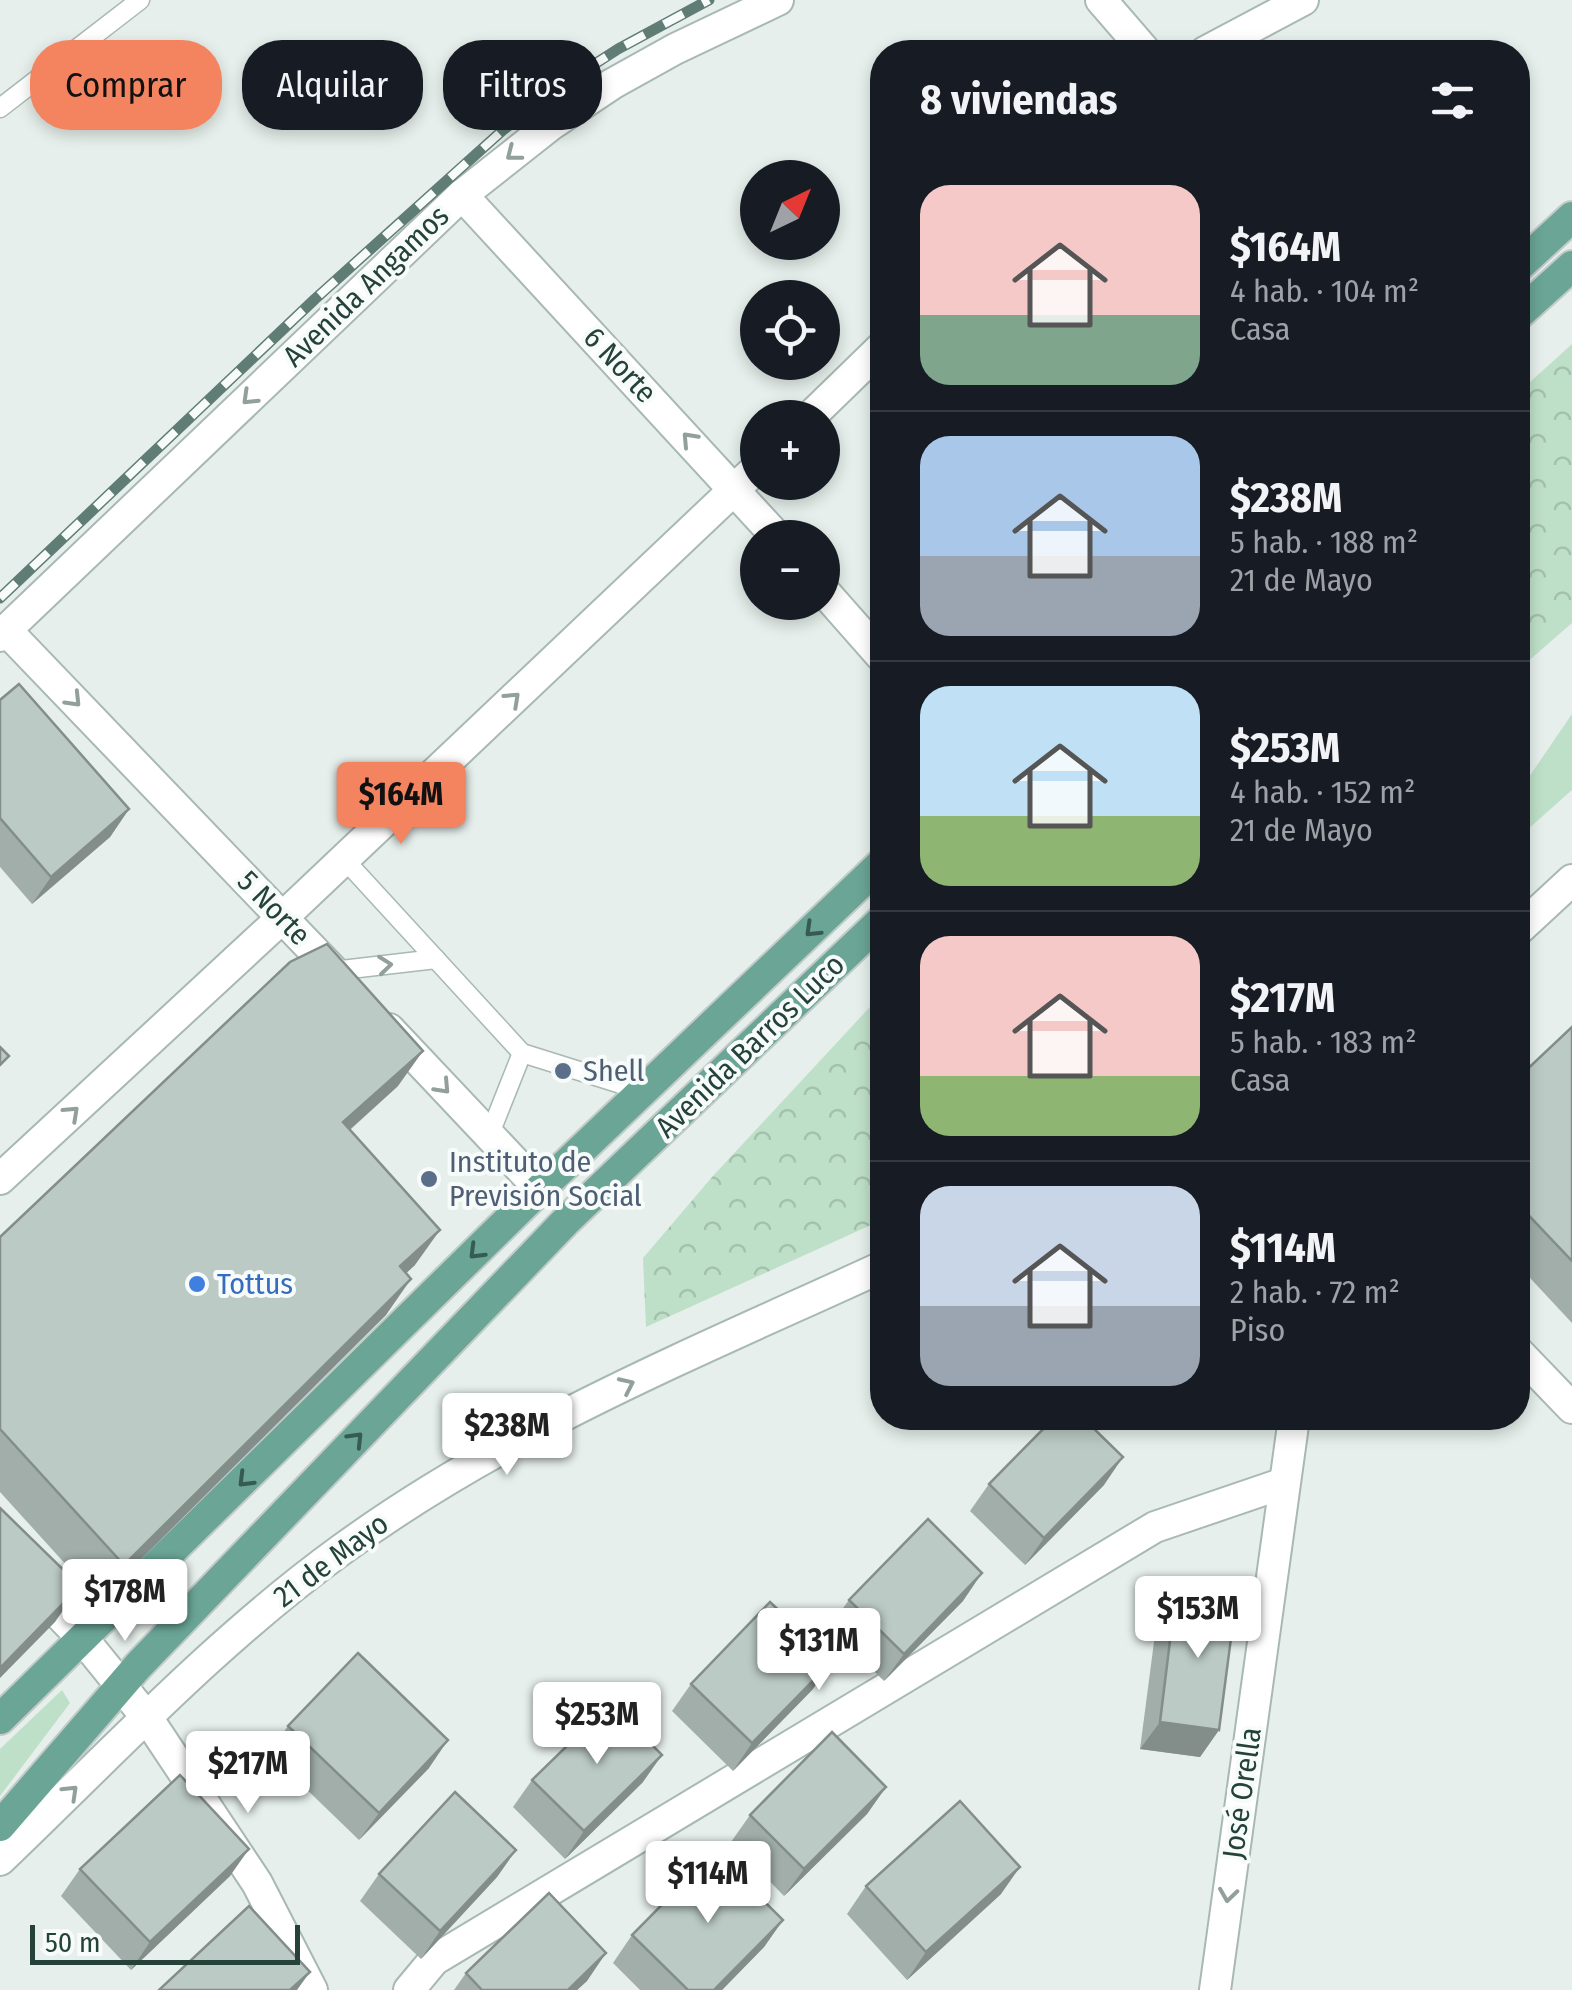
<!DOCTYPE html>
<html lang="es">
<head>
<meta charset="utf-8">
<style>
  body { margin:0; font-family:"Fira Sans Condensed",sans-serif; background:#20242c; color:#f1f3f6; height:100vh; display:flex; flex-direction:column; font-size:38px; white-space:nowrap }
  * { box-sizing:border-box; margin:0 }
  p { font-size:32px; color:#9ea1a6 }
  .icon { flex:none; width:55px; height:55px; fill:none; stroke:currentColor; stroke-width:2; stroke-linecap:round; stroke-linejoin:round }
  .map { position:relative; flex:1; overflow:hidden }
  .panel { position:absolute; left:870px; top:40px; width:660px; height:1390px; display:flex; flex-direction:column; background:#171b24; border-radius:40px; box-shadow:0 5px 15px #0003 }
  .panel>* { flex:none }
  .banner { position:absolute; left:30px; top:40px; width:690px; height:90px; display:flex; gap:20px }
  .needle { width:65px; rotate:43deg }
  .fabs { position:absolute; left:740px; top:160px; display:grid; gap:20px }
  .fabs a { display:grid; place-items:center; width:100px; height:100px; border-radius:50%; background:#171b24; box-shadow:0 5px 15px #0003; font-size:50px }
  .scale { position:absolute; left:30px; bottom:25px; width:270px; box-sizing:border-box; padding-left:10px; border:5px solid #24423a; border-top:0; font-size:28px; line-height:35px; white-space:nowrap; color:#24423a; -webkit-text-stroke:8px #f7fbf9; paint-order:stroke }
  .price { position:absolute; translate:-50% -85px; padding:0 22px; border-radius:10px; background:#fff; color:#222; font-size:32px; line-height:65px; filter:drop-shadow(0 2px 5px #0008) }
  .price::after { content:''; position:absolute; left:50%; top:60px; width:30px; height:22px; margin-left:-15px; background:inherit; clip-path:polygon(0 0,100% 0,50% 100%) }
  .price.selected { background:#f4845f; color:#111 }
  ul { padding:0; list-style:none }
  li { display:flex; align-items:center; gap:30px; height:250px; padding:0 50px }
  li+li { border-top:2px solid #363941 }
  li span { display:grid; place-items:center; flex:none; width:280px; height:200px; border-radius:30px; color:#555 }
  li>.icon { margin-inline-start:auto }
  span .icon { width:120px; height:120px; fill:#fffc; stroke-width:1 }
  li b { font-size:42px }
  h2 { display:flex; justify-content:space-between; align-items:center; height:120px; padding:0 50px; font-size:42px }
  .tag { padding:0 35px; border-radius:40px; background:#171b24; box-shadow:0 5px 15px #0003; font-size:35px; line-height:90px }
  .tag.selected { background:#f4845f; color:#111 }
  .map>svg:first-child { display:block }
</style>
</head>
<body>
<div class="map">
<svg width="1572" height="1990" viewBox="0 0 1572 1990">
  <defs>
    <pattern id="forest-crowns" width="20" height="18" patternUnits="userSpaceOnUse" patternTransform="scale(2.5)"><rect width="20" height="18" fill="#bfe0c8"/><path d="M2 6a3 3 0 1 1 6 0M12 15a3 3 0 1 1 6 0" fill="none" stroke="#a4c1ad"/></pattern>
  </defs>
  <rect width="100%" height="100%" fill="#e6efeb"/>
  <g fill="#bfe0c8">
    <polygon points="1572,714 1572,790 1518,838 1518,793"/>
    <polygon points="62,1690 70,1703 0,1796 0,1749"/>
  </g>
  <g fill="url(#forest-crowns)">
    <polygon points="1572,344 1572,623 1518,670 1518,393"/>
    <polygon points="882,994 882,1220 646,1327 643,1258 713,1176"/>
  </g>
  <g fill="none" stroke-linecap="round" stroke-linejoin="round">
    <g stroke="#a8b8b2" stroke-width="21">
      <g id="service">
        <polyline points="0,108 140,0"/>
        <polyline points="344,859 522,1053 643,1091"/>
        <polyline points="333,971 436,959"/>
        <polyline points="489,1136 522,1053"/>
      </g>
    </g>
    <g stroke="#a8b8b2" stroke-width="34">
      <g id="minor">
        <polyline points="1101,0 1146,52"/>
        <polyline points="1205,52 1303,0"/>
        <polyline points="462,195 778,538"/>
        <polyline points="809,418 882,347"/>
        <polyline points="822,589 882,657"/>
        <polyline points="6,630 340,978"/>
        <polyline points="389,1029 540,1189"/>
        <polyline points="0,1179 283,917 758,467"/>
        <polyline points="0,1553 83,1639 148,1719 257,1883 312,1990"/>
        <polyline points="409,1990 434,1960 1155,1527 1284,1483"/>
        <polyline points="1215,1990 1294,1418"/>
      </g>
    </g>
    <g stroke="#a8b8b2" stroke-width="34">
      <g id="tertiary">
        <polyline points="0,636 462,195 552,124 612,84 675,49 778,0"/>
        <polyline points="1518,930 1572,880"/>
        <polyline points="1518,1352 1572,1408"/>
        <path d="M0,1860C111,1754 217,1640 341,1550C507,1429 697,1352 882,1267"/>
      </g>
    </g>
    <g stroke="#c2cac8" stroke-width="34">
      <g id="primary">
        <polyline points="1518,267 1572,217"/>
        <polyline points="1518,315 1572,266"/>
        <polyline points="0,1719 540,1189 882,863"/>
        <polyline points="0,1826 138,1666 565,1222 882,920"/>
      </g>
    </g>
    <use href="#service" stroke="#fff" stroke-width="18"/>
    <use href="#minor" stroke="#fff" stroke-width="30"/>
    <use href="#tertiary" stroke="#fff" stroke-width="30"/>
    <use href="#primary" stroke="#6aa596" stroke-width="30"/>
    <g stroke="#5f7d75" stroke-width="11">
      <polyline id="rail" points="0,598 315,299 503,130 559,87 618,49 709,0"/>
    </g>
    <use href="#rail" stroke="#f7fbf9" stroke-width="8" stroke-dasharray="22" stroke-linecap="butt"/>
  </g>
  <g fill="#a1aea9">
    <polygon points="0,700 129,809 110,837 32,904 0,867"/>
    <polygon points="1572,1027 1572,1323 1518,1265 1518,1078"/>
    <polygon points="398,1086 350,1130 415,1265 406,1273 386,1315 99,1601 0,1492 0,1237"/>
    <polygon points="989,1484 1104,1485 1025,1565 970,1511"/>
    <polygon points="1176,1592 1219,1730 1200,1757 1140,1749 1157,1619"/>
    <polygon points="849,1600 963,1601 884,1681 829,1627"/>
    <polygon points="691,1684 813,1689 733,1771 672,1711"/>
    <polygon points="288,1726 429,1768 359,1840 269,1753"/>
    <polygon points="532,1780 643,1782 565,1859 513,1807"/>
    <polygon points="886,1787 867,1814 784,1896 731,1842 750,1815"/>
    <polygon points="516,1850 497,1877 421,1959 360,1901 379,1874"/>
    <polygon points="80,1869 230,1876 131,1970 61,1896"/>
    <polygon points="866,1886 1001,1894 907,1980 847,1914"/>
    <polygon points="783,1920 764,1947 722,1990 640,1990 613,1963 632,1935"/>
    <polygon points="466,1973 587,1981 577,1990 454,1990"/>
  </g>
  <g fill="#838d89">
    <polygon points="129,809 110,837 32,904 51,877"/>
    <polygon points="423,1051 398,1086 318,1158 343,1122"/>
    <polygon points="440,1230 415,1265 375,1302 400,1266"/>
    <polygon points="411,1279 386,1315 99,1601 124,1565"/>
    <polygon points="1123,1457 1104,1485 1025,1565 1044,1538"/>
    <polygon points="982,1573 963,1601 884,1681 904,1654"/>
    <polygon points="80,1586 55,1622 0,1678 0,1668"/>
    <polygon points="832,1661 813,1689 733,1771 752,1743"/>
    <polygon points="1160,1722 1219,1730 1200,1757 1140,1749"/>
    <polygon points="448,1740 429,1768 359,1840 379,1813"/>
    <polygon points="662,1755 643,1782 565,1859 584,1831"/>
    <polygon points="886,1787 867,1814 784,1896 804,1869"/>
    <polygon points="249,1849 230,1876 131,1970 150,1942"/>
    <polygon points="516,1850 497,1877 421,1959 440,1931"/>
    <polygon points="1020,1867 1001,1894 907,1980 926,1952"/>
    <polygon points="783,1920 764,1947 722,1990 714,1990"/>
    <polygon points="606,1953 587,1981 577,1990 568,1990"/>
    <polygon points="310,1972 297,1990 290,1990"/>
  </g>
  <g fill="#bbcac4" stroke="#838d89" stroke-width="2.5">
    <polygon points="19,684 129,809 51,877 0,818 0,700"/>
    <polygon points="327,944 423,1051 343,1122 440,1230 400,1266 411,1279 124,1565 0,1429 0,1237 290,962"/>
    <polygon points="1572,1027 1572,1261 1518,1204 1518,1078"/>
    <polygon points="0,1047 9,1056 0,1065"/>
    <polygon points="1054,1418 1083,1418 1123,1457 1044,1538 989,1484"/>
    <polygon points="0,1508 80,1586 0,1668"/>
    <polygon points="928,1519 982,1573 904,1654 849,1600"/>
    <polygon points="1176,1592 1236,1600 1219,1730 1160,1722"/>
    <polygon points="770,1602 832,1661 752,1743 691,1684"/>
    <polygon points="358,1653 448,1740 379,1813 288,1726"/>
    <polygon points="611,1703 662,1755 584,1831 532,1780"/>
    <polygon points="832,1732 886,1787 804,1869 750,1815"/>
    <polygon points="180,1775 249,1849 150,1942 80,1869"/>
    <polygon points="455,1792 516,1850 440,1931 379,1874"/>
    <polygon points="960,1801 1020,1867 926,1952 866,1886"/>
    <polygon points="714,1852 783,1920 714,1990 688,1990 632,1935"/>
    <polygon points="549,1893 606,1953 568,1990 482,1990 466,1973"/>
    <polygon points="249,1906 310,1972 290,1990 159,1990"/>
  </g>
  <defs><path id="oneway-chevron" d="M-2-3.5L2.5 0L-2 3.5" fill="none" stroke-width="1.6" stroke-linecap="round" stroke-linejoin="round" transform="scale(2.5)"/></defs>
  <g stroke="#92a09c">
    <use href="#oneway-chevron" transform="translate(513 154) rotate(142)"/>
    <use href="#oneway-chevron" transform="translate(249 398) rotate(136)"/>
    <use href="#oneway-chevron" transform="translate(689 439) rotate(-133)"/>
    <use href="#oneway-chevron" transform="translate(513 699) rotate(-43)"/>
    <use href="#oneway-chevron" transform="translate(74 700) rotate(46)"/>
    <use href="#oneway-chevron" transform="translate(385 965) rotate(-6)"/>
    <use href="#oneway-chevron" transform="translate(443 1087) rotate(47)"/>
    <use href="#oneway-chevron" transform="translate(72 1113) rotate(-43)"/>
    <use href="#oneway-chevron" transform="translate(627 1385) rotate(-25)"/>
    <use href="#oneway-chevron" transform="translate(71 1792) rotate(-44)"/>
    <use href="#oneway-chevron" transform="translate(1228 1895) rotate(98)"/>
  </g>
  <g stroke="#365b51">
    <use href="#oneway-chevron" transform="translate(812 930) rotate(136)"/>
    <use href="#oneway-chevron" transform="translate(476 1252) rotate(135)"/>
    <use href="#oneway-chevron" transform="translate(356 1439) rotate(-46)"/>
    <use href="#oneway-chevron" transform="translate(245 1480) rotate(135)"/>
  </g>
  <g fill="#5c6f8a" stroke="#f7fbf9" stroke-width="4">
    <circle cx="563" cy="1071" r="10"/>
    <circle cx="429" cy="1179" r="10"/>
  </g>
  <circle fill="#3f7fe0" stroke="#f7fbf9" stroke-width="4" cx="197" cy="1284" r="10"/>
  <g text-anchor="middle" stroke-width="8" stroke-linejoin="round" paint-order="stroke">
    <g font-size="30" fill="#24423a" stroke="#f7fbf9">
      <text transform="translate(366 286) rotate(-44)" y="10">Avenida Angamos</text>
      <text transform="translate(620 365) rotate(47)" y="10">6 Norte</text>
      <text transform="translate(274 908) rotate(46)" y="10">5 Norte</text>
      <text transform="translate(750 1046) rotate(-44)" y="10">Avenida Barros Luco</text>
      <text transform="translate(331 1560) rotate(-37)" y="10">21 de Mayo</text>
      <text transform="translate(1242 1793) rotate(-82)" y="10">José Orella</text>
    </g>
    <g font-size="30" fill="#4e5e75" stroke="#f7fbf9" text-anchor="start">
      <text x="583" y="1081">Shell</text>
      <text x="449" y="1172">Instituto de<tspan x="449" dy="34">Previsión Social</tspan></text>
    </g>
    <g font-size="30" fill="#366cbe" stroke="#f7fbf9" text-anchor="start">
      <text x="217" y="1294">Tottus</text>
    </g>
  </g>
</svg>
<div class="fabs">
<a><svg class="needle" viewBox="-14 -14 28 28"><path d="M0-13l5 13h-10z" fill="#e53935"/><path d="M0 13l5-13h-10z" fill="#9ea1a6"/></svg></a>
<a><svg class="icon" aria-label="locate" viewBox="0 0 24 24"><circle cx="12" cy="12" r="6"/><path d="M12 2v4M12 18v4M2 12h4M18 12h4"/></svg></a>
<a>+</a>
<a>−</a>
</div>
<div class="scale">50 m</div>
<b class="price selected" style="left:401px;top:847px">$164M</b>
<b class="price" style="left:507px;top:1478px">$238M</b>
<b class="price" style="left:125px;top:1644px">$178M</b>
<b class="price" style="left:1198px;top:1661px">$153M</b>
<b class="price" style="left:819px;top:1693px">$131M</b>
<b class="price" style="left:597px;top:1767px">$253M</b>
<b class="price" style="left:248px;top:1816px">$217M</b>
<b class="price" style="left:708px;top:1926px">$114M</b>
<div class="banner">
<a class="tag selected">Comprar</a>
<a class="tag">Alquilar</a>
<a class="tag">Filtros</a>
</div>
<section class="panel">
<h2>8 viviendas<svg class="icon" aria-label="filters" viewBox="0 0 24 24"><path d="M4 7h16M4 17h16"/><circle cx="9" cy="7" r="2"/><circle cx="15" cy="17" r="2"/></svg></h2>
<ul>
<li><span style="background:linear-gradient(#f6c9c9 65%,#7fa58c 0)"><svg class="icon" aria-label="home" viewBox="0 0 24 24"><path d="M3 11l9-7 9 7M6 9v11h12V9"/></svg></span><div><b>$164M</b><p>4 hab. · 104 m²</p><p>Casa</p></div></li>
<li><span style="background:linear-gradient(#a9c7e8 60%,#9aa5b1 0)"><svg class="icon" aria-label="home" viewBox="0 0 24 24"><path d="M3 11l9-7 9 7M6 9v11h12V9"/></svg></span><div><b>$238M</b><p>5 hab. · 188 m²</p><p>21 de Mayo</p></div></li>
<li><span style="background:linear-gradient(#bfe0f5 65%,#8fb573 0)"><svg class="icon" aria-label="home" viewBox="0 0 24 24"><path d="M3 11l9-7 9 7M6 9v11h12V9"/></svg></span><div><b>$253M</b><p>4 hab. · 152 m²</p><p>21 de Mayo</p></div></li>
<li><span style="background:linear-gradient(#f6c9c9 70%,#8fb573 0)"><svg class="icon" aria-label="home" viewBox="0 0 24 24"><path d="M3 11l9-7 9 7M6 9v11h12V9"/></svg></span><div><b>$217M</b><p>5 hab. · 183 m²</p><p>Casa</p></div></li>
<li><span style="background:linear-gradient(#c9d6e8 60%,#9aa5b1 0)"><svg class="icon" aria-label="home" viewBox="0 0 24 24"><path d="M3 11l9-7 9 7M6 9v11h12V9"/></svg></span><div><b>$114M</b><p>2 hab. · 72 m²</p><p>Piso</p></div></li>
</ul>
</section>
</div>
</body>
</html>
